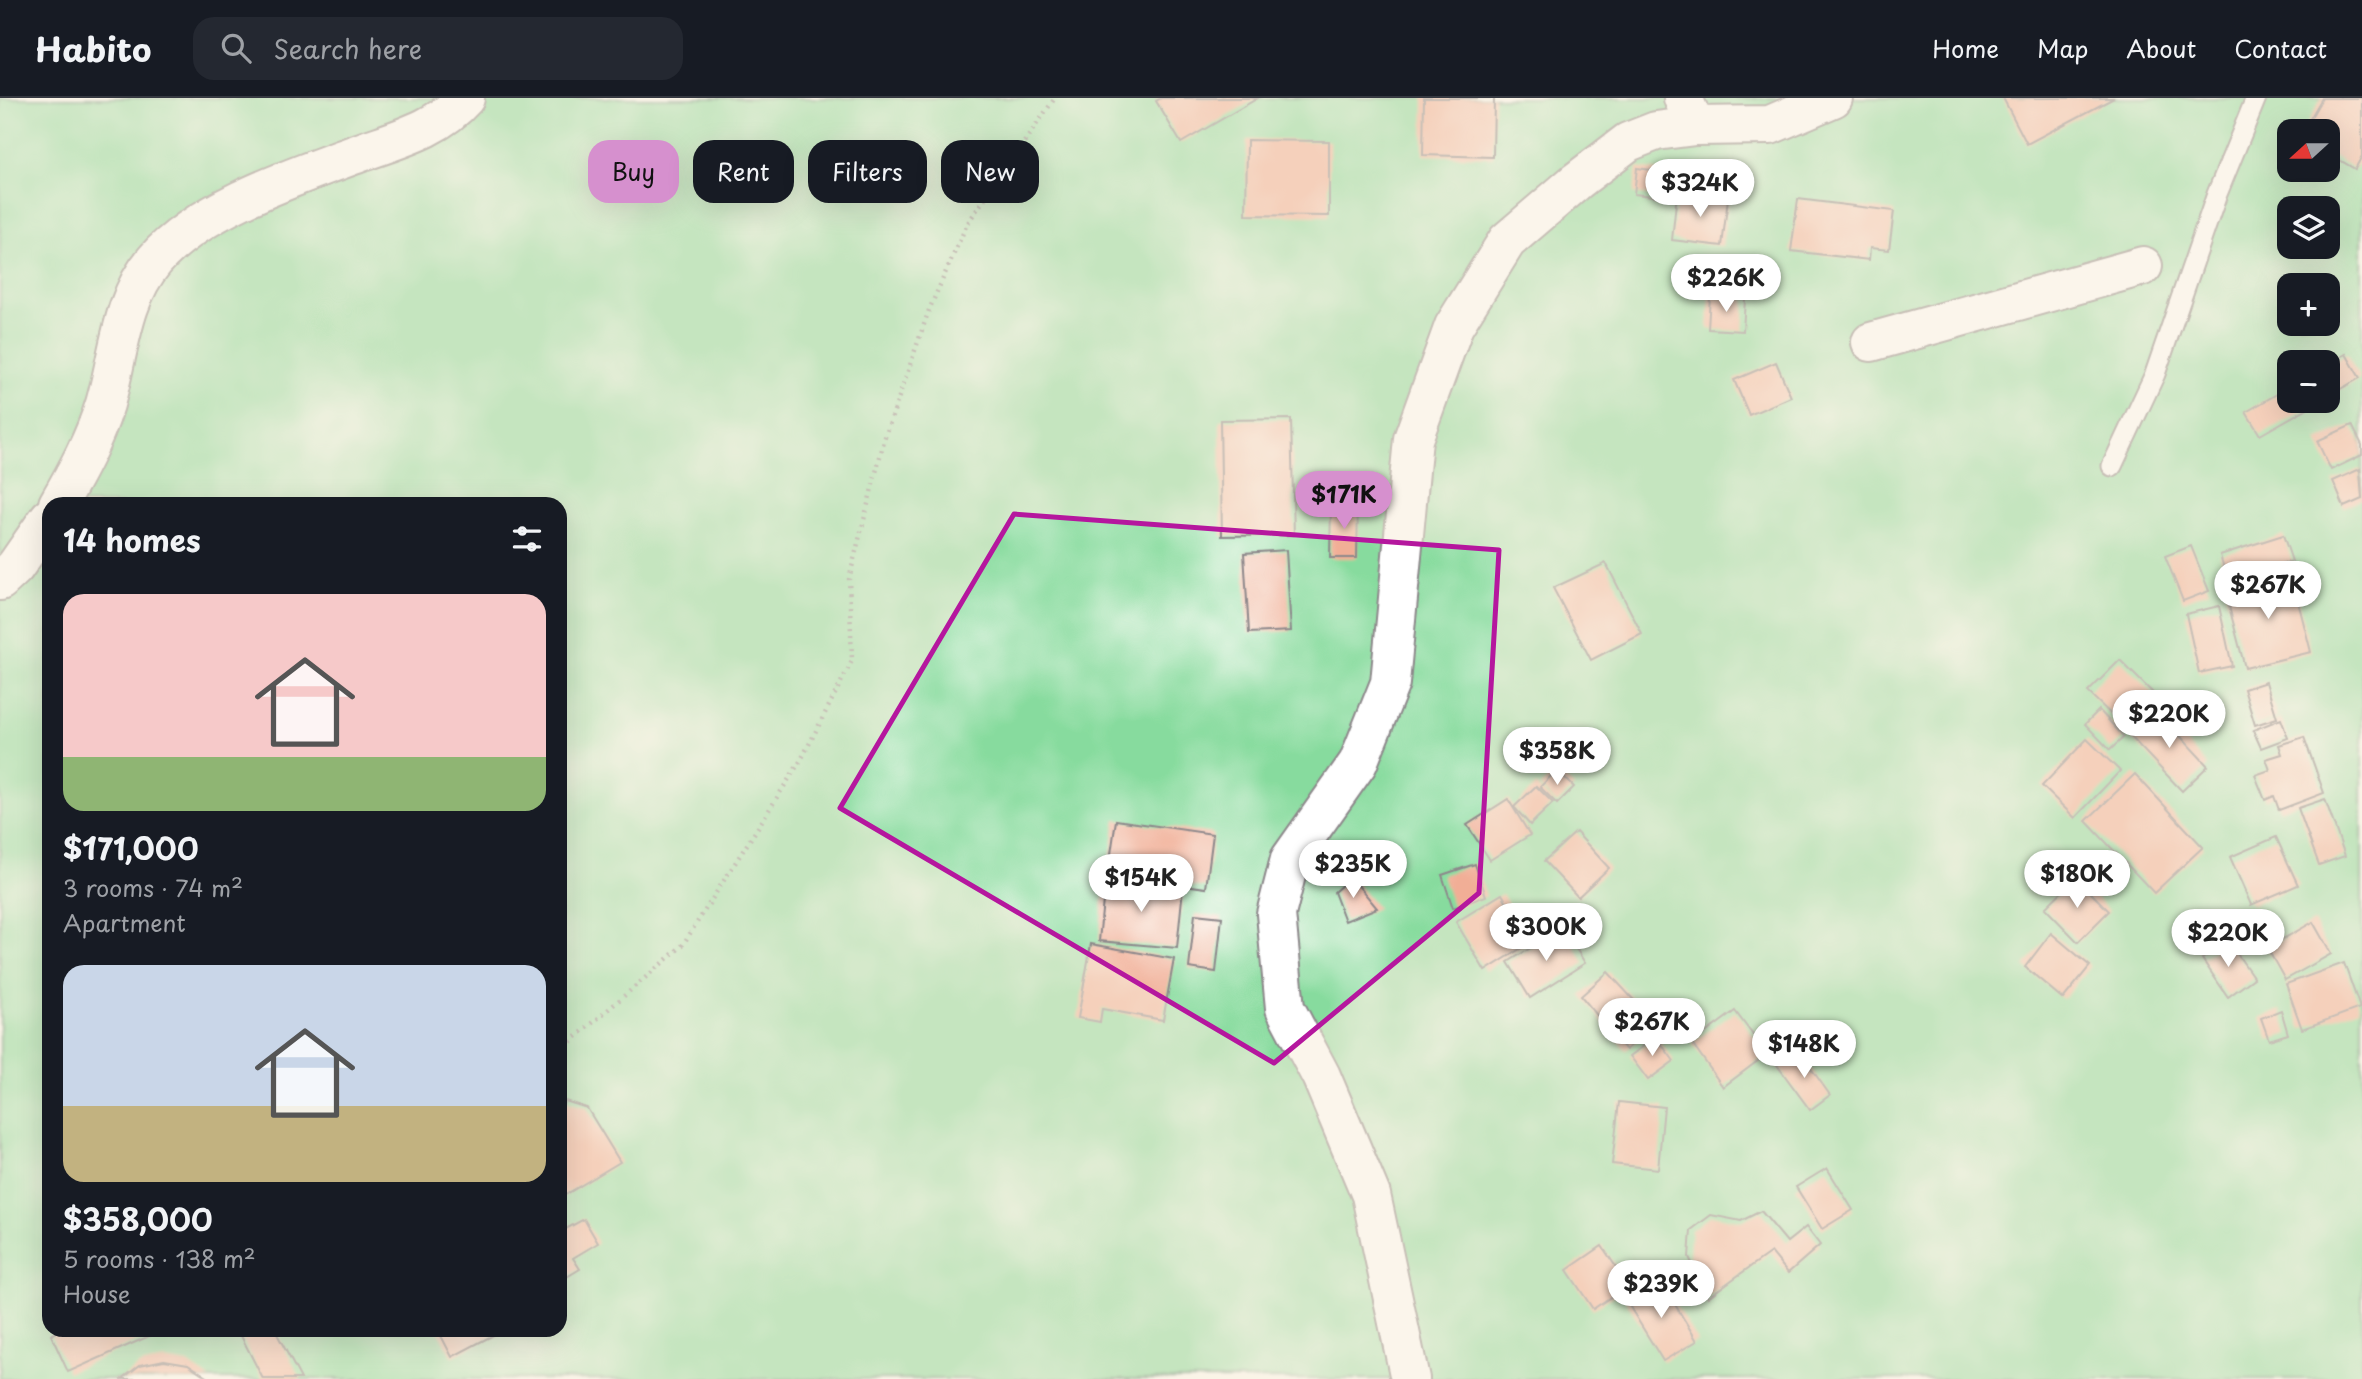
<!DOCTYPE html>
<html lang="en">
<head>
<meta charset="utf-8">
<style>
  body { margin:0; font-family:"Playpen Sans",sans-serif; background:#242831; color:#f1f3f6; height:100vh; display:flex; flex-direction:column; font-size:26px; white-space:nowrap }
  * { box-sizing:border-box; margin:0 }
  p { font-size:23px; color:#9ea1a6 }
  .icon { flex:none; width:38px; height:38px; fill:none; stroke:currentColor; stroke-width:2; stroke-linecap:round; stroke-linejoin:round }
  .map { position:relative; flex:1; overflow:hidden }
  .sheet { position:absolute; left:42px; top:399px; width:525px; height:840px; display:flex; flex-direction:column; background:#171b24; border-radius:21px; box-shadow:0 7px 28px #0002 }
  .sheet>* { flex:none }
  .banner { position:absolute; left:588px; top:42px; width:665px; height:63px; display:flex; gap:14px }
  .needle { width:46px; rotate:249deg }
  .tools { position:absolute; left:2277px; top:21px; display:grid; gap:14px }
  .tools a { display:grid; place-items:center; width:63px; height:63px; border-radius:14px; background:#171b24; box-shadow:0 7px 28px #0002; font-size:35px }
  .price { position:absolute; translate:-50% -60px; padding:0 16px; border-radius:24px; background:#fff; color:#222; font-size:23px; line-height:46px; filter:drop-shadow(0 2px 4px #0008) }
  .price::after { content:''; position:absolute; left:50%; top:42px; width:21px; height:16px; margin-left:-10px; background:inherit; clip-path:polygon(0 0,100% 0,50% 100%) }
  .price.on { background:#d690ce; color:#111 }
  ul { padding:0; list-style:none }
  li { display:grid; align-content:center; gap:14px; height:371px; padding:0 21px }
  li span { display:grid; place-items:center; height:217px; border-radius:21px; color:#555 }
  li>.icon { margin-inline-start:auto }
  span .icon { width:126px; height:126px; fill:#fffc; stroke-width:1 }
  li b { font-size:30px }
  h2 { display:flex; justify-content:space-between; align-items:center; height:84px; padding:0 21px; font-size:30px }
  .pill { padding:0 24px; border-radius:21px; background:#171b24; box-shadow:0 7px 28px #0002; font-size:24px; line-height:63px }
  .pill.on { background:#d690ce; color:#111 }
  header { display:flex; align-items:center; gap:42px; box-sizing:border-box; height:98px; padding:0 35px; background:#171b24; border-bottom:2px solid #363941 }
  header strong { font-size:33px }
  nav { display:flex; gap:38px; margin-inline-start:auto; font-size:24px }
  .search { width:490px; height:63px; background:#242831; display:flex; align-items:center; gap:18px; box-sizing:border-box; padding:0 24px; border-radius:21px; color:#9ea1a6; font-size:26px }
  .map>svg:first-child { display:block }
</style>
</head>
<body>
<header>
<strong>Habito</strong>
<div class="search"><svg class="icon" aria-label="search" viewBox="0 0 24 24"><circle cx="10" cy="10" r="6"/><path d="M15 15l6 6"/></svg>Search here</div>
<nav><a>Home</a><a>Map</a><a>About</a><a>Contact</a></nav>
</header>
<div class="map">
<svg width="2362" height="1281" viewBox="0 0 2362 1281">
  <rect width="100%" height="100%" fill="#fdfcf7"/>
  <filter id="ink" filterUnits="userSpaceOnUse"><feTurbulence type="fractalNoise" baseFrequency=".0143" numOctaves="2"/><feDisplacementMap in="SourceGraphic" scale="14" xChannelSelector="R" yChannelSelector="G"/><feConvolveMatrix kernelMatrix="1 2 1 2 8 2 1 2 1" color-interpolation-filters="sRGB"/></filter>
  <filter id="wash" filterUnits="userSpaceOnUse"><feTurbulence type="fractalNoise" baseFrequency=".00686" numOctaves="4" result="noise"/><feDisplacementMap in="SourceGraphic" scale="28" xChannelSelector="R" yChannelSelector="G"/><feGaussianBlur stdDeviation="1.57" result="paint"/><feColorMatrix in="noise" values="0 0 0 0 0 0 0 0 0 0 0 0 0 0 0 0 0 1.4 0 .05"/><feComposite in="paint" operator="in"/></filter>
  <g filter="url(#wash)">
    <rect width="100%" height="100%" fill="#f8eddb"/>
    <path fill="#87db9e" stroke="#547e6c" stroke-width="2" fill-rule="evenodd" d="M0,0H2362V1281H0ZM2289,33H2328V72H2289ZM2289,110H2328V149H2289ZM2289,187H2328V226H2289ZM2289,264H2328V303H2289ZM49,406H560V1232H49Z"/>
    <g id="blocks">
      <g fill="#f1ae96">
        <polygon points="1161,0 1258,0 1181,45 1156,3"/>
        <polygon points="1424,0 1494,0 1493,59 1423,57"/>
        <polygon points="2003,0 2114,0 2027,46"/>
        <polygon points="2322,0 2362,0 2362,58 2355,71 2328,55 2328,33 2303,33"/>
        <polygon points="1247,42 1329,43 1329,118 1246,117"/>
        <polygon points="1637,70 1666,74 1662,99 1634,96"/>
        <polygon points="1677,95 1728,101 1722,148 1672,142"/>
        <polygon points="1798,101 1894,113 1889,152 1870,150 1869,162 1791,153"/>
        <polygon points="1710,198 1745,201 1743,233 1708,231"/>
        <polygon points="2346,256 2360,280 2328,298 2328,267"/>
        <polygon points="1776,264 1791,299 1749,317 1734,282"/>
        <polygon points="2289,289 2289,303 2320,303 2260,337 2246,314"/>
        <polygon points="1291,321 1294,437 1222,438 1220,322"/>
        <polygon points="2352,327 2362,347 2362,357 2331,372 2317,343"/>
        <polygon points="2360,371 2362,401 2344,409 2333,383"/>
        <polygon points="1331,405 1358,407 1357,460 1330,460"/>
        <polygon points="2283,437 2292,463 2228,484 2220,457"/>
        <polygon points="2191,448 2209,493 2183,503 2165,458"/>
        <polygon points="1286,452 1291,533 1249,535 1244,455"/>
        <polygon points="1606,465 1642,536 1591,562 1553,490"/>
        <polygon points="2291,476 2311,554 2245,570 2225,493"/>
        <polygon points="2219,508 2232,568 2199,575 2186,516"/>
        <polygon points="2120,562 2159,601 2128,633 2088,594"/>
        <polygon points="2266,584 2277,620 2255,627 2244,591"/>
        <polygon points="2099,612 2124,639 2110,652 2085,626"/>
        <polygon points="2156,612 2208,668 2182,693 2129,637"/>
        <polygon points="2281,621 2288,640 2261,650 2253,632"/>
        <polygon points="2304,639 2324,695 2279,712 2274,698 2265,702 2255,677 2270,672 2266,661 2282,656 2279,647"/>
        <polygon points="2087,641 2120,673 2075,720 2042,688"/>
        <polygon points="1557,672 1574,689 1557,706 1540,689"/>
        <polygon points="2135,676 2203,749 2154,795 2086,723"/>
        <polygon points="1536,688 1553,705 1530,727 1514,709"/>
        <polygon points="1508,701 1530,737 1490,762 1467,727"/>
        <polygon points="2325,701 2345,758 2319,767 2298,710"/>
        <polygon points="1116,722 1213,736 1206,790 1108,776"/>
        <polygon points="1576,734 1609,770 1578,799 1544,763"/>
        <polygon points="2276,739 2298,787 2251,807 2230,759"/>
        <polygon points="1475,766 1486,798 1453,810 1442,777"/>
        <polygon points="1351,779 1377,810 1345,823 1334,794"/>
        <polygon points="2076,780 2109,813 2078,844 2045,810"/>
        <polygon points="1105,782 1183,790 1177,850 1099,843"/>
        <polygon points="1502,796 1531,844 1485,873 1456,824"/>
        <polygon points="1195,816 1222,819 1216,874 1189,870"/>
        <polygon points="2313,824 2331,856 2285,882 2267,850"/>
        <polygon points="1563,830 1585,865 1530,900 1508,864"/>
        <polygon points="2051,835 2090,868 2063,901 2025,869"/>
        <polygon points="2228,843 2254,880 2228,899 2202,861"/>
        <polygon points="1091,846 1174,861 1163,922 1102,911 1100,924 1078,920"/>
        <polygon points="2344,865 2360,910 2302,931 2286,886"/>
        <polygon points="1608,874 1655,925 1626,952 1581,898"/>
        <polygon points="2281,912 2288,936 2269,942 2261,920"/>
        <polygon points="1735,913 1767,956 1723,989 1692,945"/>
        <polygon points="1656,939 1674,963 1648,982 1630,958"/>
        <polygon points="1798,952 1830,997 1810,1012 1777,967"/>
        <polygon points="565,1003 587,1010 620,1064 560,1100 560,1011"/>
        <polygon points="1619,1004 1664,1009 1658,1071 1612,1066"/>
        <polygon points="1827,1070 1853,1112 1822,1131 1796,1089"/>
        <polygon points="1761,1113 1787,1144 1806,1129 1820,1147 1788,1175 1771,1154 1708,1199 1689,1159 1691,1132 1711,1117 1741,1123"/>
        <polygon points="584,1121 598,1145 573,1160 580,1171 560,1183 560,1134"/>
        <polygon points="1602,1148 1628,1187 1593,1211 1567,1172"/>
        <polygon points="1659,1180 1697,1243 1663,1263 1625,1201"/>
        <polygon points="61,1232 163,1232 68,1274 51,1237"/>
        <polygon points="238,1232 275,1232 301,1281 263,1281"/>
        <polygon points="438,1232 503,1232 452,1259"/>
        <polygon points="164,1262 188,1266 210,1281 122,1281 140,1267"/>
      </g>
    </g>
  </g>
  <g filter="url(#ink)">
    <use href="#blocks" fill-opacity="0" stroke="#8d888b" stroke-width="2"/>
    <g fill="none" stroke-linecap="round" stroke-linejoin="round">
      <g stroke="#8d888b" stroke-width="23">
        <polyline id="lane" points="2112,368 2155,276 2217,96 2256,0"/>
      </g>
      <g stroke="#8d888b" stroke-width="42">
        <g id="street">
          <polyline points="1683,0 1695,28 1770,27 1833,0"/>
          <polyline points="1871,244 2143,168"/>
          <path d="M58,406C77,373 94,342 105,306C119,258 121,201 155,162C200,110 294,79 359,55C397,41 437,32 465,0"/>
          <polyline points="0,483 15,469 49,420"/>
          <polyline points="1410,1281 1371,1097 1321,978 1285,910 1276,816 1290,761 1358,665 1390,585 1413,341 1454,228 1507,143 1577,83 1628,44 1656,33 1695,28"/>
        </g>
      </g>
      <polyline stroke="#8d888b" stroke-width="4.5" stroke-dasharray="2 5" stroke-linecap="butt" points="560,953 682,848 801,662 852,563 849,481 885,339 929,212 967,126 1055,0"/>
      <use href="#lane" stroke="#fff" stroke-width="19"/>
      <use href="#street" stroke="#fff" stroke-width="38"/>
    </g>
  </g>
  <path d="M0 0H2362V1281H0ZM1014,416L1499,452L1479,795L1274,965L840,710Z" fill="#f8eddb" fill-opacity=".55" fill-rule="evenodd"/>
  <path fill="none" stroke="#b5179e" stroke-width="5" stroke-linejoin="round" d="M1014,416L1499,452L1479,795L1274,965L840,710Z"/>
</svg>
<div class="tools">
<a><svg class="needle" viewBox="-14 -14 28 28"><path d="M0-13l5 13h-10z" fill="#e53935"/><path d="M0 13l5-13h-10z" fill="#9ea1a6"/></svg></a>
<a><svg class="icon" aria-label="layers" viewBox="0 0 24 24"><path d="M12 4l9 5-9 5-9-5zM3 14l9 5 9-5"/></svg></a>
<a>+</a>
<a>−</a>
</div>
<b class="price" style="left:1700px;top:121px">$324K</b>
<b class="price" style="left:1726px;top:216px">$226K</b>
<b class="price on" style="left:1344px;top:433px">$171K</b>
<b class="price" style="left:2268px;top:523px">$267K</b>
<b class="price" style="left:2169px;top:652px">$220K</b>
<b class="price" style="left:1557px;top:689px">$358K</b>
<b class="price" style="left:1353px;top:802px">$235K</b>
<b class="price" style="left:2077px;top:812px">$180K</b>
<b class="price" style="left:1141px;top:816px">$154K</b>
<b class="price" style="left:1546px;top:865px">$300K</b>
<b class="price" style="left:2228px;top:871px">$220K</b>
<b class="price" style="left:1652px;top:960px">$267K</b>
<b class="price" style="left:1804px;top:982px">$148K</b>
<b class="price" style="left:1661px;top:1222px">$239K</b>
<div class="banner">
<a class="pill on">Buy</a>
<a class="pill">Rent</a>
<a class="pill">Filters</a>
<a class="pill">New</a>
</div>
<section class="sheet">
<h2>14 homes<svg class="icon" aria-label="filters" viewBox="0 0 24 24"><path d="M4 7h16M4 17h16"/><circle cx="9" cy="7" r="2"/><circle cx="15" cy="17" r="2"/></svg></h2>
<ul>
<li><span style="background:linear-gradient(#f6c9c9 75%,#8fb573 0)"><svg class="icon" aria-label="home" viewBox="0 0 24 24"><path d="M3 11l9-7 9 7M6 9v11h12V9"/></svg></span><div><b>$171,000</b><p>3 rooms · 74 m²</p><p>Apartment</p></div></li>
<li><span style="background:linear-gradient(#c9d6e8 65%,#c2b280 0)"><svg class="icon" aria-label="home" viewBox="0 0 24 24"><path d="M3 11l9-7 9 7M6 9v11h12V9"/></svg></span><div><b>$358,000</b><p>5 rooms · 138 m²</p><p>House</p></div></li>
</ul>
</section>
</div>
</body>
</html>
